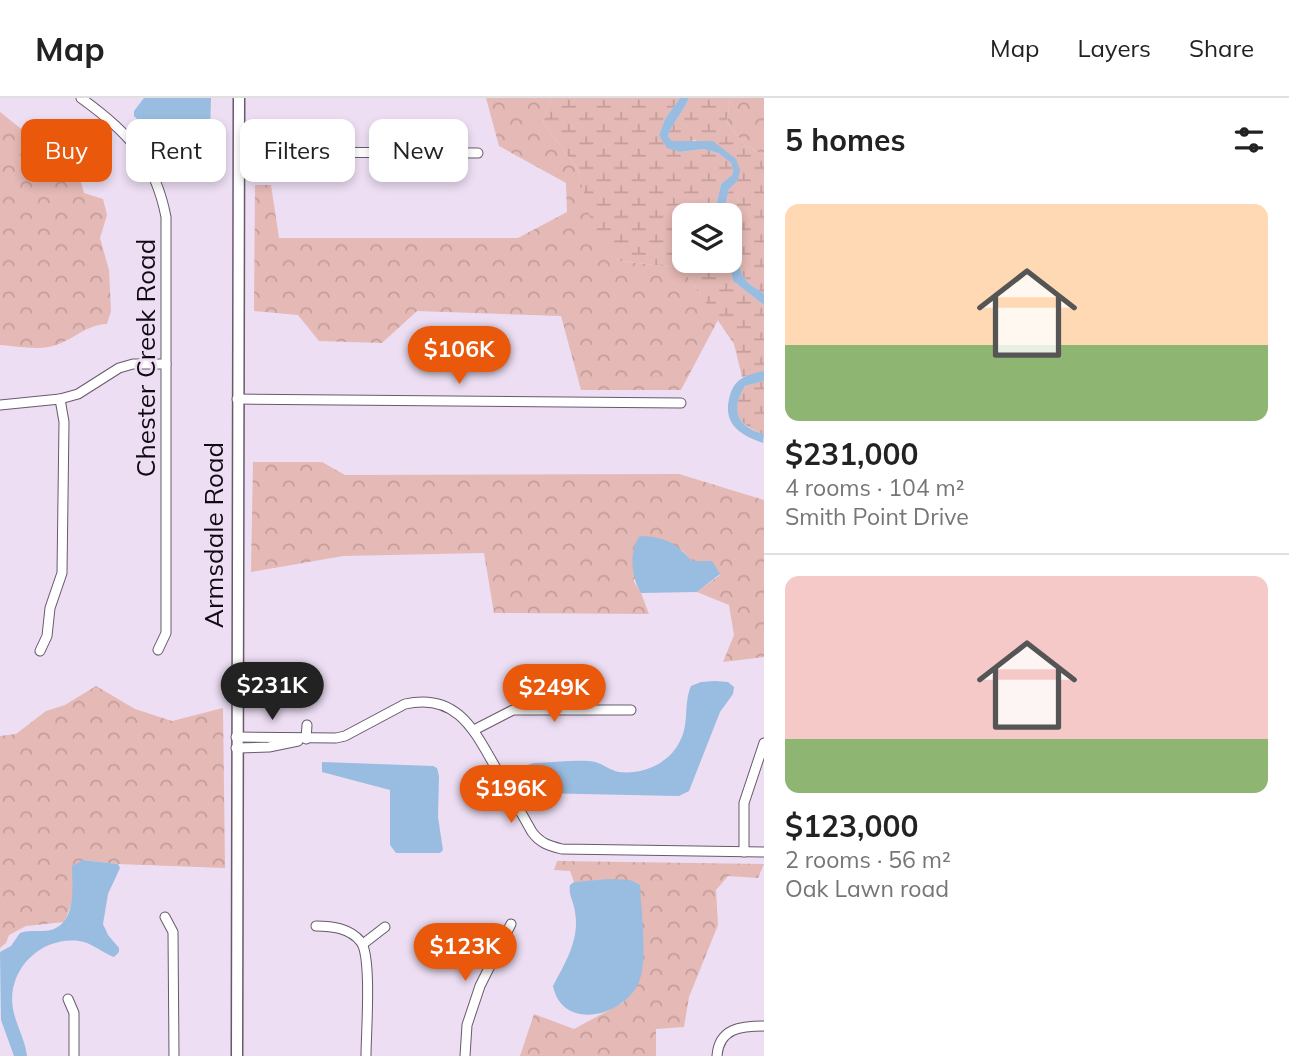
<!DOCTYPE html>
<html lang="en">
<head>
<meta charset="utf-8">
<style>
  body { margin:0; font-family:Mulish,sans-serif; background:#f2f2f2; color:#222; height:100vh; display:flex; flex-direction:column; font-size:26px; white-space:nowrap }
  * { box-sizing:border-box; margin:0 }
  p { font-size:23px; color:#767676 }
  .icon { flex:none; width:38px; height:38px; fill:none; stroke:currentColor; stroke-width:2; stroke-linecap:round; stroke-linejoin:round }
  .map { position:relative; flex:1; overflow:hidden }
  .drawer { display:flex; flex-direction:column; background:#fff; width:525px }
  .drawer>* { flex:none }
  .banner { position:absolute; left:21px; top:21px; width:637px; height:63px; display:flex; gap:14px }
  .controls { position:absolute; left:672px; top:105px; display:grid; gap:14px }
  .controls a { display:grid; place-items:center; width:70px; height:70px; border-radius:14px; background:#fff; box-shadow:0 4px 10px #0003; font-size:35px }
  .price { position:absolute; translate:-50% -60px; padding:0 16px; border-radius:24px; background:#ea580c; color:#fff; font-size:23px; line-height:46px; filter:drop-shadow(0 2px 4px #0008) }
  .price::after { content:''; position:absolute; left:50%; top:42px; width:21px; height:16px; margin-left:-10px; background:inherit; clip-path:polygon(0 0,100% 0,50% 100%) }
  .price.on { background:#222; color:#fff }
  ul { padding:0; list-style:none }
  li { display:grid; align-content:center; gap:14px; height:371px; padding:0 21px }
  li+li { border-top:2px solid #e0e0e0 }
  li span { display:grid; place-items:center; height:217px; border-radius:14px; color:#555 }
  li>.icon { margin-inline-start:auto }
  span .icon { width:126px; height:126px; fill:#fffc; stroke-width:1 }
  li b { font-size:30px }
  h2 { display:flex; justify-content:space-between; align-items:center; height:84px; padding:0 21px; font-size:30px }
  .chip { padding:0 24px; border-radius:14px; background:#fff; box-shadow:0 4px 10px #0003; font-size:24px; line-height:63px }
  .chip.on { background:#ea580c; color:#fff }
  header { display:flex; align-items:center; gap:42px; box-sizing:border-box; height:98px; padding:0 35px; background:#fff; border-bottom:2px solid #e0e0e0 }
  header strong { font-size:33px }
  nav { display:flex; gap:38px; margin-inline-start:auto; font-size:24px }
  main { display:flex; flex:1; min-height:0 }
  .map>svg:first-child { display:block }
</style>
</head>
<body>
<header>
<strong>Map</strong>
<nav><a>Map</a><a>Layers</a><a>Share</a></nav>
</header>
<main>
<div class="map">
<svg width="764" height="958" viewBox="0 0 764 958">
  <defs>
    <pattern id="forest-crowns" width="20" height="18" patternUnits="userSpaceOnUse" patternTransform="scale(1.75)"><rect width="20" height="18" fill="#e5b9b5"/><path d="M2 6a3 3 0 1 1 6 0M12 15a3 3 0 1 1 6 0" fill="none" stroke="#c39e9b"/></pattern>
    <pattern id="wetland-marsh" width="20" height="14" patternUnits="userSpaceOnUse" patternTransform="scale(1.75)"><rect width="20" height="14" fill="#e5b9b5"/><path d="M1 5h8M5 5V1M11 12h8M15 12V8" fill="none" stroke="#c39e9b"/></pattern>
  </defs>
  <rect width="100%" height="100%" fill="#eddef3"/>
  <g fill="url(#forest-crowns)">
    <polygon points="486,0 551,0 543,24 578,72 595,135 619,163 682,170 718,222 681,292 581,292 561,218 417,213 382,245 319,243 298,217 254,213 255,87 271,87 279,140 518,140 567,114 566,85 499,48"/>
    <polygon points="730,0 764,0 764,57 746,48 727,25"/>
    <path d="M0,14L79,77L84,95L103,101L107,117L100,140L109,172L111,213L107,226C88,226 74,241 56,247C41,253 17,248 0,247Z"/>
    <polygon points="253,364 322,364 345,377 679,376 764,402 764,559 723,564 734,537 729,507 697,494 720,477 692,463 682,452 633,482 641,495 649,516 494,515 484,455 343,458 251,474"/>
    <path d="M96,588L135,611L172,623L223,610L225,770L118,766L83,762C77,781 73,808 64,824L26,828L9,837L6,845L0,850V638L16,636L46,613L65,607Z"/>
    <polygon points="557,763 764,766 758,780 728,778 716,792 718,827 689,899 684,929 656,931 656,958 520,958 534,916 574,931 624,904 630,782 574,784 570,773 554,772"/>
  </g>
  <g fill="url(#wetland-marsh)">
    <polygon points="551,0 680,0 665,21 659,37 680,54 703,51 718,55 731,65 733,72 732,77 721,86 714,117 684,117 684,163 729,163 733,183 764,207 764,273 742,279 734,246 682,170 619,163 594,135 578,72 543,24"/>
    <path d="M689,0H730L727,25L746,48L764,57V195C737,182 739,169 737,141L730,136V117H723L736,61L695,42L683,45L672,43L668,38C673,24 683,14 689,0Z"/>
    <path d="M764,283V336H763C736,326 730,313 745,288Z"/>
  </g>
  <g fill="#99bce1">
    <polygon points="144,0 211,0 209,67 203,79 182,80 176,78 146,30 134,18 134,13"/>
    <path d="M680,0H689C683,14 673,24 668,38L672,43H713L736,61L740,72L738,82L729,91L723,117H714L721,86L732,77L733,72L731,65L718,55L703,51L680,54L667,50L659,37L665,21Z"/>
    <path d="M730,136L737,141C739,169 737,182 764,195V207L733,183L729,163Z"/>
    <path d="M764,273V283L745,288C730,312 737,329 764,336L763,345C738,336 722,325 730,297C735,280 748,276 764,273Z"/>
    <path d="M640,438C665,439 675,444 692,463H712L720,476L697,494L641,495C632,481 628,452 640,438Z"/>
    <path d="M715,583L728,584L734,589L733,596L720,614L689,693L679,698L535,695C524,690 524,682 523,671L527,667L534,665C552,665 570,662 588,663C600,663 608,672 619,674C642,677 668,666 679,645C690,627 683,606 691,588L701,584Z"/>
    <polygon points="322,664 433,668 437,670 439,678 438,719 443,752 440,755 396,755 390,747 390,692 322,674"/>
    <path d="M83,762L118,766L120,770L108,796L103,826L108,837L119,850V854L114,859C102,855 93,845 79,843C41,838 6,872 13,911C16,927 25,941 27,958H14L1,922L0,854L11,848L20,835C31,831 43,835 54,831C77,821 72,788 72,768Z"/>
    <path d="M610,781L630,782L640,787C641,812 648,862 639,884C623,920 562,933 553,888C565,865 580,842 575,814C574,804 568,797 570,787L574,784Z"/>
  </g>
  <g fill="none" stroke-linecap="round" stroke-linejoin="round">
    <g stroke="#675a6b" stroke-width="11">
      <g id="minor">
        <path d="M81,0C127,33 155,62 166,119V535L158,552"/>
        <polyline points="239,54 478,55"/>
        <polyline points="237,301 681,305"/>
        <polyline points="0,307 60,301 78,296 119,270 133,266 166,266"/>
        <polyline points="40,553 47,538 50,510 62,475 64,324 60,301"/>
        <polyline points="474,632 513,612 631,612"/>
        <path d="M236,639L336,640L345,638L405,606C458,594 475,634 497,672C509,693 520,713 532,734C540,745 549,748 562,751L764,754"/>
        <polyline points="306,641 307,627"/>
        <polyline points="236,650 269,649 298,643"/>
        <polyline points="744,754 744,705 764,645"/>
        <polyline points="165,819 173,834 174,958"/>
        <path d="M316,828C332,828 350,830 361,844C372,859 366,936 366,958"/>
        <polyline points="363,846 385,829"/>
        <polyline points="68,901 74,915 74,958"/>
        <polyline points="465,958 467,927 480,888 511,826"/>
        <path d="M717,958C719,930 741,928 764,928"/>
      </g>
    </g>
    <g stroke="#675a6b" stroke-width="13">
      <polyline id="tertiary" points="237,958 239,0"/>
    </g>
    <use href="#minor" stroke="#fff" stroke-width="9"/>
    <use href="#tertiary" stroke="#fff" stroke-width="10"/>
  </g>
  <g text-anchor="middle" stroke-width="5" stroke-linejoin="round" paint-order="stroke">
    <g font-size="26" fill="#100b12" stroke="#eddef3">
      <text transform="translate(146 260) rotate(-90)" y="9">Chester Creek Road</text>
      <text transform="translate(214 437) rotate(-90)" y="9">Armsdale Road</text>
    </g>
  </g>
</svg>
<div class="controls">
<a><svg class="icon" aria-label="layers" viewBox="0 0 24 24"><path d="M12 4l9 5-9 5-9-5zM3 14l9 5 9-5"/></svg></a>
</div>
<b class="price" style="left:459px;top:288px">$106K</b>
<b class="price on" style="left:272px;top:624px">$231K</b>
<b class="price" style="left:554px;top:626px">$249K</b>
<b class="price" style="left:511px;top:727px">$196K</b>
<b class="price" style="left:465px;top:885px">$123K</b>
<div class="banner">
<a class="chip on">Buy</a>
<a class="chip">Rent</a>
<a class="chip">Filters</a>
<a class="chip">New</a>
</div>
</div>
<section class="drawer">
<h2>5 homes<svg class="icon" aria-label="filters" viewBox="0 0 24 24"><path d="M4 7h16M4 17h16"/><circle cx="9" cy="7" r="2"/><circle cx="15" cy="17" r="2"/></svg></h2>
<ul>
<li><span style="background:linear-gradient(#ffd9b3 65%,#8fb573 0)"><svg class="icon" aria-label="home" viewBox="0 0 24 24"><path d="M3 11l9-7 9 7M6 9v11h12V9"/></svg></span><div><b>$231,000</b><p>4 rooms · 104 m²</p><p>Smith Point Drive</p></div></li>
<li><span style="background:linear-gradient(#f6c9c9 75%,#8fb573 0)"><svg class="icon" aria-label="home" viewBox="0 0 24 24"><path d="M3 11l9-7 9 7M6 9v11h12V9"/></svg></span><div><b>$123,000</b><p>2 rooms · 56 m²</p><p>Oak Lawn road</p></div></li>
</ul>
</section>
</main>
</body>
</html>
